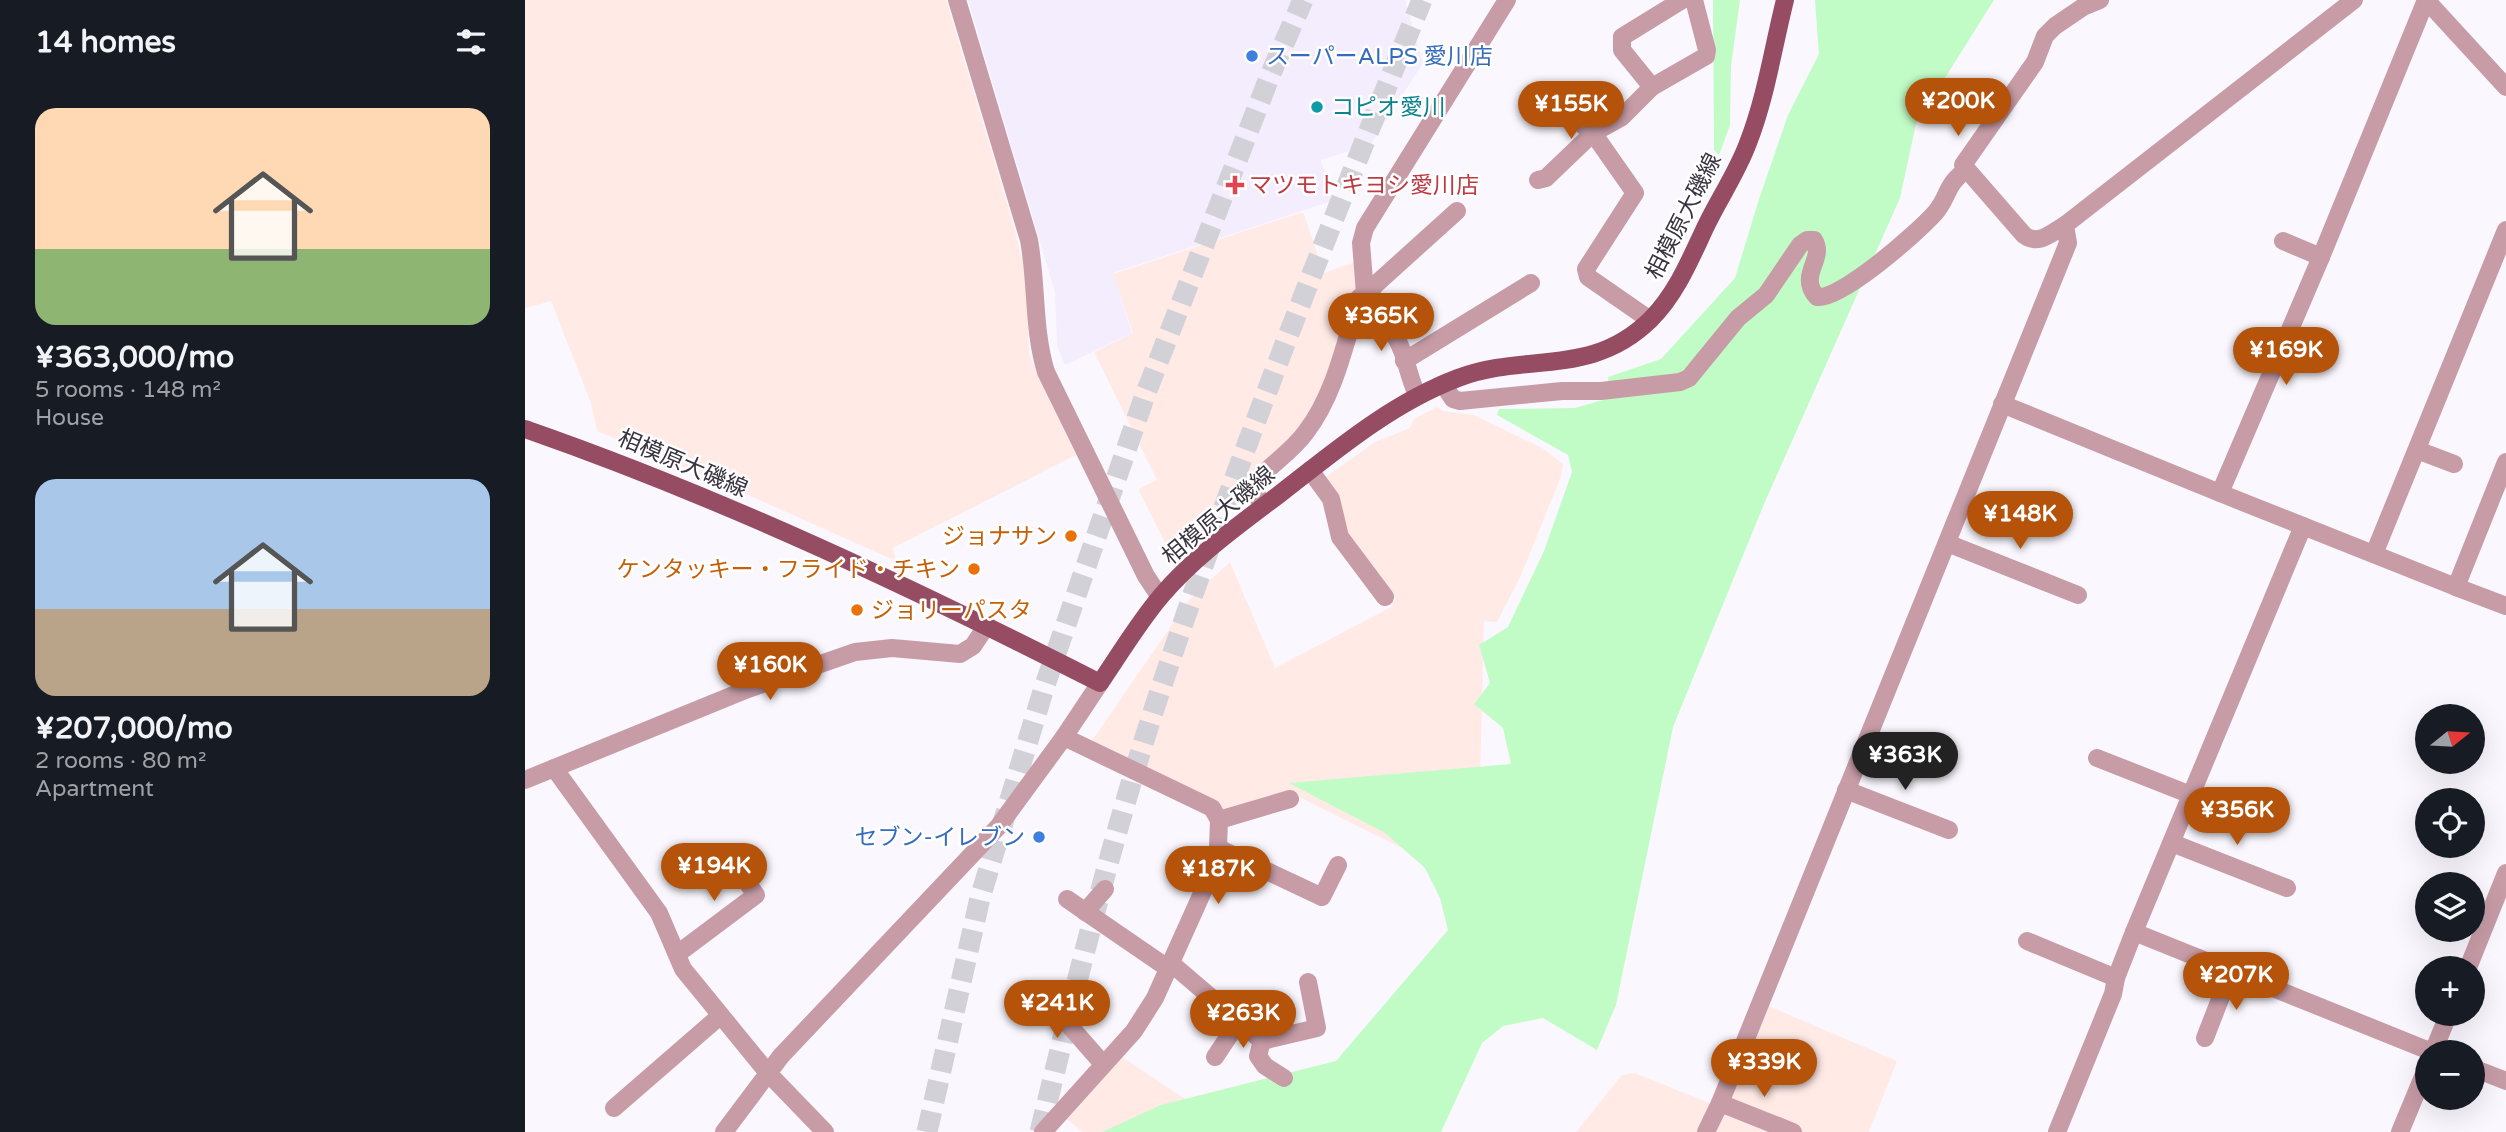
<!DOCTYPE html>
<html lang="en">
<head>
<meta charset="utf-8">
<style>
  body { margin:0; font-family:"Varela Round","Noto Sans JP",sans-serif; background:#20242c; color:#f1f3f6; height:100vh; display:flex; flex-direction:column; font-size:26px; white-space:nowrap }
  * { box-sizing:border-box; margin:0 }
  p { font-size:23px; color:#9ea1a6 }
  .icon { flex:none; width:38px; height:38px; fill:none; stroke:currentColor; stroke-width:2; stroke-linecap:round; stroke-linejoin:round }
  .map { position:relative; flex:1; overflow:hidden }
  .panel { display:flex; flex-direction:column; background:#171b24; width:525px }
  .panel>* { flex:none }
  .needle { width:46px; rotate:72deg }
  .buttons { position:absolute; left:1890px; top:704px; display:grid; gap:14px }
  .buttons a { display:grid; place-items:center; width:70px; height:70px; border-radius:50%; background:#171b24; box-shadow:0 7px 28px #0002; font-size:35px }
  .price { position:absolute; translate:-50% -60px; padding:0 16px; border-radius:24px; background:#b45309; color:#fff; font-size:23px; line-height:46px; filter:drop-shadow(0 2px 4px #0008) }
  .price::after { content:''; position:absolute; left:50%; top:42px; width:21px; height:16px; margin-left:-10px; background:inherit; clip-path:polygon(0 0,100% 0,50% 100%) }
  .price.current { background:#222; color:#fff }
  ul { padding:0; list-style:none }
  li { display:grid; align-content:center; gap:14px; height:371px; padding:0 35px }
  li span { display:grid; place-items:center; height:217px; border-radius:21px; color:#555 }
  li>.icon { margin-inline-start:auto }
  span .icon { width:126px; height:126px; fill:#fffc; stroke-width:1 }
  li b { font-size:30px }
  h2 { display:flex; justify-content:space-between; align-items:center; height:84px; padding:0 35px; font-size:30px }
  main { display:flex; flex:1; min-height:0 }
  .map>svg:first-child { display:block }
</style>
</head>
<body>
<main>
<section class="panel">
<h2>14 homes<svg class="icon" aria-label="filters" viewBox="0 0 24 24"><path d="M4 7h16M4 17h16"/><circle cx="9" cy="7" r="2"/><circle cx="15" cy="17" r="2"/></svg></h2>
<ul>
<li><span style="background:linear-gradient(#ffd9b3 65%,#8fb573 0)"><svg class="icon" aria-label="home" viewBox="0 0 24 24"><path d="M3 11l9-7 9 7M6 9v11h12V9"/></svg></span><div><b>¥363,000/mo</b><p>5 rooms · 148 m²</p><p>House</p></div></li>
<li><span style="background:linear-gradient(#a9c7e8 60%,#b9a48a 0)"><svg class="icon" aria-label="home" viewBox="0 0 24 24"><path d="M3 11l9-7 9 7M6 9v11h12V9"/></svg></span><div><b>¥207,000/mo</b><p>2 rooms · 80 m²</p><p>Apartment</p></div></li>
</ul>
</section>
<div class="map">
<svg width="1981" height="1132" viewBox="0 0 1981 1132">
  <rect width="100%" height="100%" fill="#faf8fe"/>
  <polygon fill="#f4edfd" points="443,0 880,0 898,63 846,144 796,160 807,201 588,273 607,333 540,365 532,346 530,292"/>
  <g fill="#ffeae6">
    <polygon points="0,0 421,0 489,227 501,275 504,353 511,372 551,455 368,548 371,561 174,473 72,431 66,403 26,301 0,308"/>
    <polygon points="778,212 799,273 830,262 834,279 802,380 789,410 750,457 711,486 709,492 712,501 650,546 644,547 641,545 613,489 632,480 569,352 608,333 588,274"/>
    <polygon points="912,407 918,411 949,415 1017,448 1038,464 1036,477 996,575 972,622 959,621 955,782 921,870 766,793 704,812 694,811 566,742 664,600 705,562 750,668 868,606 867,603 871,599 821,535 802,476 850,442 885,428 889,419"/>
    <polygon points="1239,1004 1372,1061 1344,1132 1051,1132 1097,1075 1110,1073 1199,1109"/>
    <polygon points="594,1055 669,1105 652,1132 558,1132 539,1117"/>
  </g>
  <g fill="#c1fcc6">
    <polygon points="1188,0 1215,0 1206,66 1205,125 1194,155 1189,150"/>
    <polygon points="1290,0 1469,0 1391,124 1375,198 1239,504 1148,727 1091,1005 1072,1050 1018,1018 978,1026 957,1043 916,1132 577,1132 636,1105 811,1061 923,930 915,898 900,868 860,833 764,783 986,764 978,728 949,704 965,683 954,645 983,627 1019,551 1047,472 1043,455 972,415 974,409 1050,408 1085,398 1083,377 1136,359 1210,278 1234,199 1263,115 1294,54"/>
  </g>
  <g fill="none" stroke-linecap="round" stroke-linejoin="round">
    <g stroke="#d3d1d8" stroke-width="21" stroke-dasharray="21 10" stroke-linecap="butt">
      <polyline points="402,1132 455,898 519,688 619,398 746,73 778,0"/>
      <path d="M515,1132C550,988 585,844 631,703C710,465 802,232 897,0"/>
    </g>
    <g stroke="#c79ca7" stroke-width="18">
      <polyline points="1901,0 1796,257 1695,493 1931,587 1981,462"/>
      <polyline points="1902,1 1981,87"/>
      <polyline points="1127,87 1097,50 1097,37 1157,0"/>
      <polyline points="1013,180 1021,178 1068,133 1063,131 1049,114"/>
      <path d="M1540,225C1526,233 1514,246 1499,235L1438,165L1510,62L1520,36L1530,26L1558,7L1575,0"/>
      <polyline points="1758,241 1796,257"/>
      <path d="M840,293C853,303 872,337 878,353C883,368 885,379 892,395"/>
      <polyline points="843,295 850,285 932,211"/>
      <polyline points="1125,320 1063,277 1061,269 1110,193 1068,133 1097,117 1127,87 1181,56 1182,50 1169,0"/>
      <polyline points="879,361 1006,283"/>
      <path d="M918,384L928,399L935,401L1037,391H1076L1155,382L1164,378L1213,318L1241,295L1275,245L1282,240H1289C1301,259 1272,275 1292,297C1316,300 1392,233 1410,213C1424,197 1420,185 1441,170"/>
      <polyline points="1477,404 1695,493"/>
      <polyline points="1892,450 1929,464"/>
      <polyline points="785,470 806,499 815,537 860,597"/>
      <path d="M737,507L728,485C744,465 766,453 781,432C810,394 820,343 834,298L840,293L836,243L840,228L982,0"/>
      <polyline points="1422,543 1553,595"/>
      <polyline points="1849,554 1981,230"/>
      <polyline points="1931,587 1981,606"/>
      <polyline points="1572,758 1666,795"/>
      <polyline points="29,768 134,913 158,969 243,1073 300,1132"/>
      <polyline points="0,780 223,689 330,652 367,648 435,654 448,646 462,625"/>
      <polyline points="1321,790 1424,830"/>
      <polyline points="694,820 765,799"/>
      <polyline points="1647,843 1762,888"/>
      <polyline points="693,848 797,897 813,865"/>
      <polyline points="542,899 644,969"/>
      <polyline points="560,912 580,889"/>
      <polyline points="1609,932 1907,1052"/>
      <polyline points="1502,941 1591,978"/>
      <polyline points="151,952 159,949 231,895 202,854"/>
      <polyline points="647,964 737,1041 792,1028 783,982"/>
      <polyline points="1943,968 1981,873"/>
      <polyline points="515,992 578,1064"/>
      <polyline points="1680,1038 1706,971"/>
      <polyline points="737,1041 733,1056 740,1066 759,1078"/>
      <polyline points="1908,1052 1924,1013"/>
      <polyline points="690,1057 714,1021"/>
      <polyline points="1948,1068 1981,1081"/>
      <polyline points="1195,1103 1268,1132"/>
      <polyline points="89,1108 195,1016"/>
      <polyline points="518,1132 609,1031 630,998 679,889 693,848 694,820 687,808 539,737"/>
      <polyline points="1181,1132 1195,1103 1543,243 1540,225 1829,0"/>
      <polyline points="1532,1132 1588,994 1591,978 1609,932 1778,526"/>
      <polyline points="1875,1132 1902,1067"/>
    </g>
    <g stroke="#c79ca7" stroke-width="18">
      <path d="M432,0L504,240C512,284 508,330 521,372L621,576L635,597"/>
      <polyline points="199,1132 256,1056 473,827 539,737 575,683"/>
    </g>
    <path stroke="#964d64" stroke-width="18" d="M0,429C198,498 388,588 575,683C594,655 614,622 636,596C670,556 714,525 756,493C811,450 867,403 933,378C1001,352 1067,378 1126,319C1151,294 1165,260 1180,228C1193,200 1212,173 1223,143C1241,97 1248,48 1260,0"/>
  </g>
  <g fill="#3f7fe0" stroke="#fff" stroke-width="2.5">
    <circle cx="727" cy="56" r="7"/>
    <circle cx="514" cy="837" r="7"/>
  </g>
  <circle fill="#0f9aa8" stroke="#fff" stroke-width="2.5" cx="792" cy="107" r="7"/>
  <path fill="#e0444e" stroke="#fff" stroke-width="2.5" d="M706.5 174.5h7v7h7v7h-7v7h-7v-7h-7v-7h7z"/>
  <g fill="#e8710a" stroke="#fff" stroke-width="2.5">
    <circle cx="546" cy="536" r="7"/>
    <circle cx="449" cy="569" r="7"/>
    <circle cx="332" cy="610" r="7"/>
  </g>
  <g text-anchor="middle" stroke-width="5" stroke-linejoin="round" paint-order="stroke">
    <g font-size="23" fill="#366cbe" stroke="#fff" text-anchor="start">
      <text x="741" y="64">スーパーALPS 愛川店</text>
      <text x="500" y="845" text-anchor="end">セブン-イレブン</text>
    </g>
    <g font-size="23" fill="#0d838f" stroke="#fff" text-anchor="start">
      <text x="806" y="115">コピオ愛川</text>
    </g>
    <g font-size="23" fill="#be3a42" stroke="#fff" text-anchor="start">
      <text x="724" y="193">マツモトキヨシ愛川店</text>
    </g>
    <g font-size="23" fill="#393440" stroke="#fff">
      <text transform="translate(1158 216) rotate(-63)" y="8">相模原大磯線</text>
      <text transform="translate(158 463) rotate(23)" y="8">相模原大磯線</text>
      <text transform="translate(693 515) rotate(-40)" y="8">相模原大磯線</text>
    </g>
    <g font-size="23" fill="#c56008" stroke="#fff" text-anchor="end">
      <text x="532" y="544">ジョナサン</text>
      <text x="435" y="577">ケンタッキー・フライド・チキン</text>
      <text x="346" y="618" text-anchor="start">ジョリーパスタ</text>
    </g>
  </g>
</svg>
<div class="buttons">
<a><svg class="needle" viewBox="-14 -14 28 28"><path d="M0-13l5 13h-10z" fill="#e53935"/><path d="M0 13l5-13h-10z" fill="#9ea1a6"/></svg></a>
<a><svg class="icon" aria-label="locate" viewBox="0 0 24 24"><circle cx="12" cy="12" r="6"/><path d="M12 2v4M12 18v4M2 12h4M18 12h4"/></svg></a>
<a><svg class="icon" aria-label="layers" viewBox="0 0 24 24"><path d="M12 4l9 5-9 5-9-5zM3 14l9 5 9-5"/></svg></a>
<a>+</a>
<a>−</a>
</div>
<b class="price" style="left:1433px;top:138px">¥200K</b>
<b class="price" style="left:1046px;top:141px">¥155K</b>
<b class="price" style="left:856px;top:353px">¥365K</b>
<b class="price" style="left:1761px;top:387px">¥169K</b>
<b class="price" style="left:1495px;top:551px">¥148K</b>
<b class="price" style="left:245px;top:702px">¥160K</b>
<b class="price current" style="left:1380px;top:792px">¥363K</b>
<b class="price" style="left:1712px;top:847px">¥356K</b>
<b class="price" style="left:189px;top:903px">¥194K</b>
<b class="price" style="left:693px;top:906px">¥187K</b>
<b class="price" style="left:1711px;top:1012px">¥207K</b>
<b class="price" style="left:532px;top:1040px">¥241K</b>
<b class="price" style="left:718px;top:1050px">¥263K</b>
<b class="price" style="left:1239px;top:1099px">¥339K</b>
</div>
</main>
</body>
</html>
